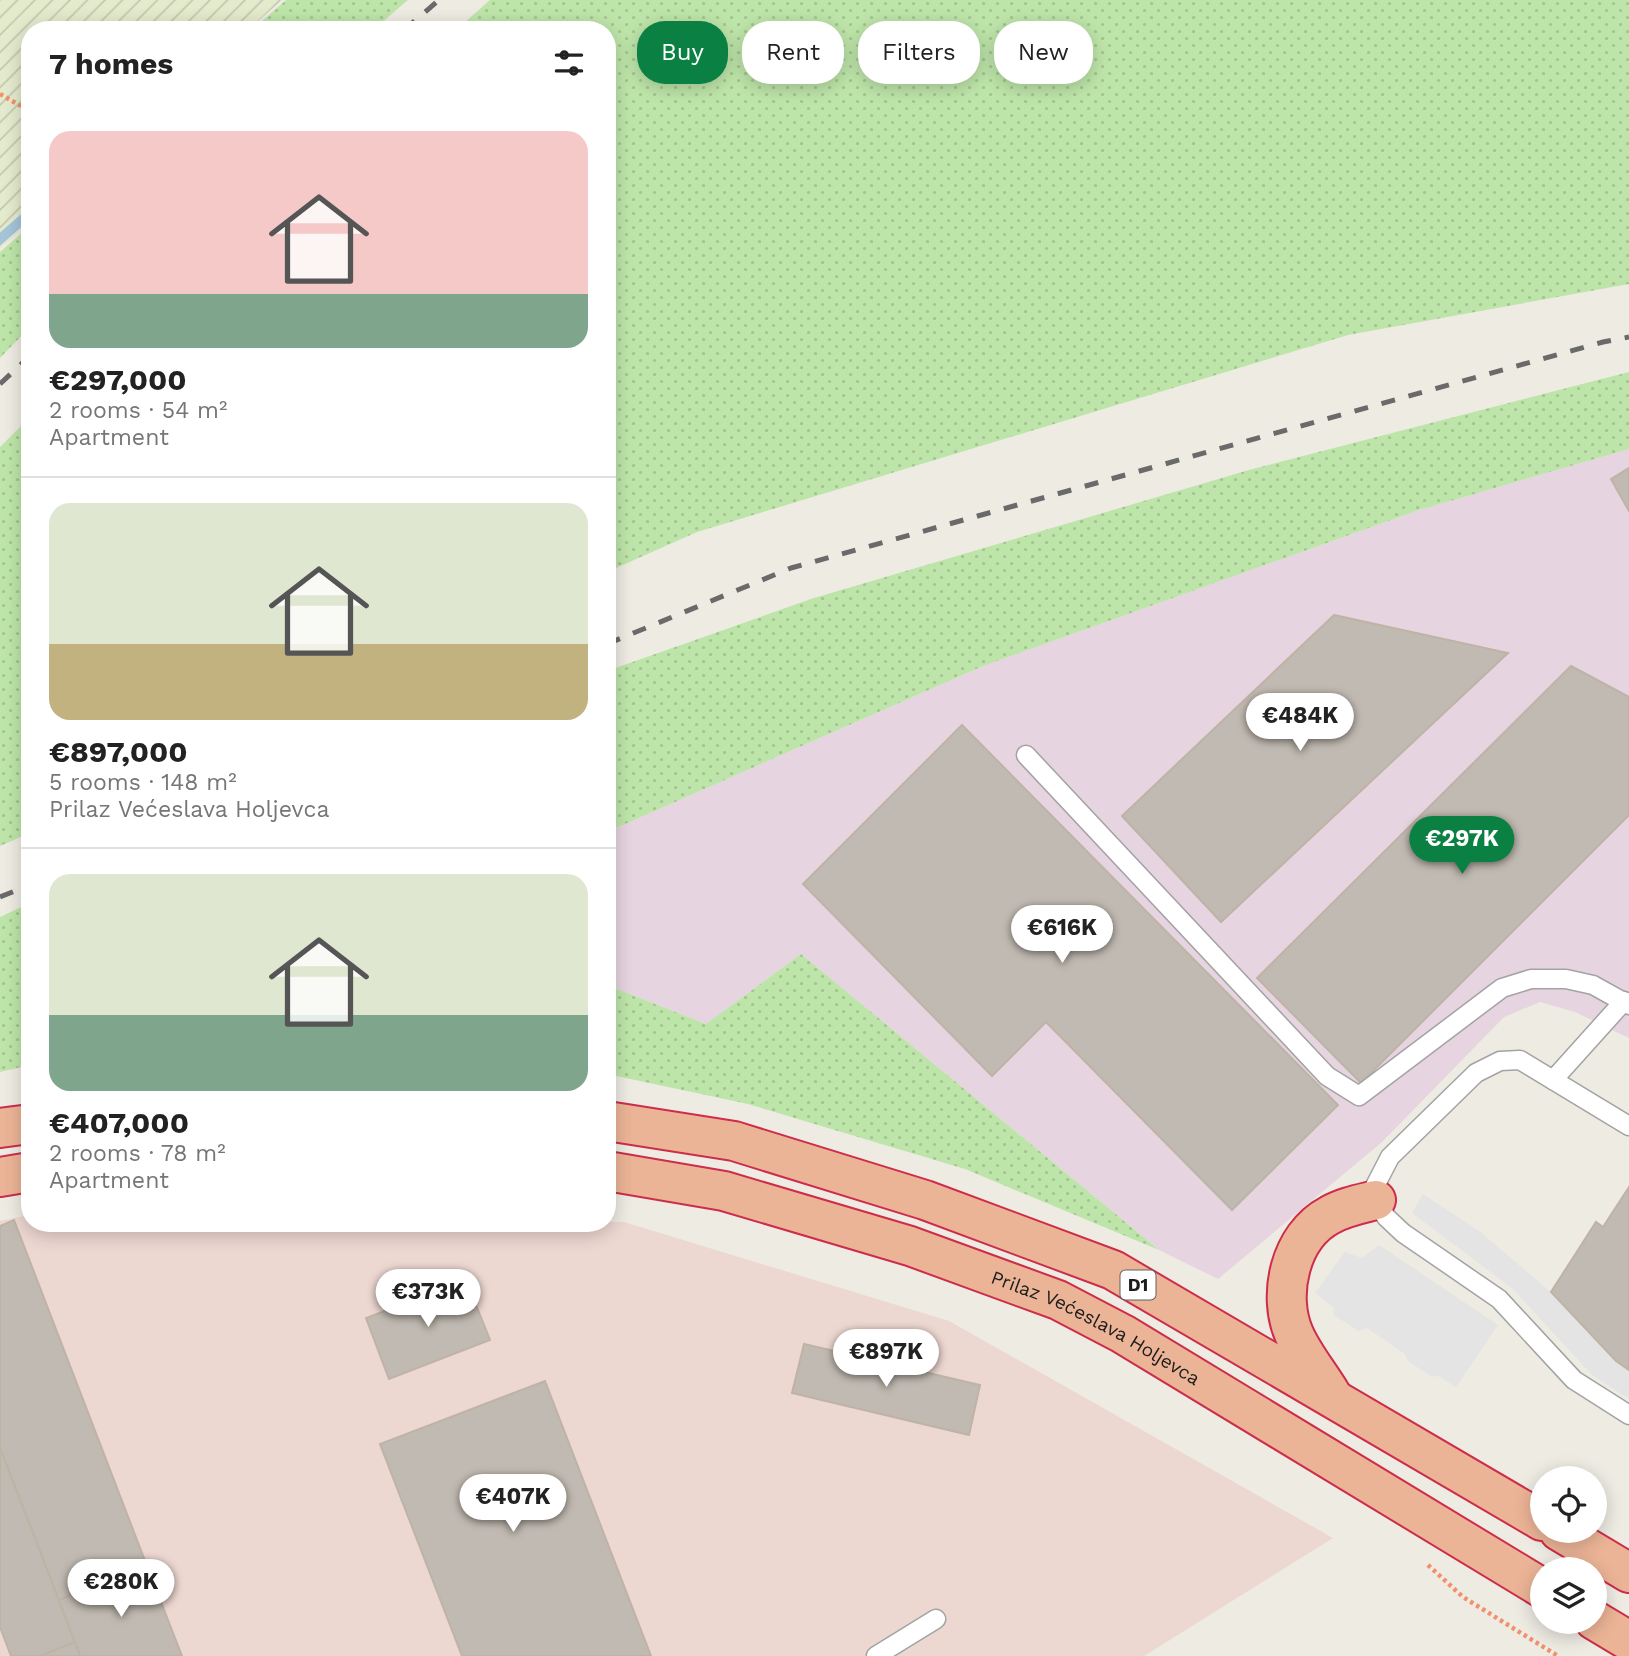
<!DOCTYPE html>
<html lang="en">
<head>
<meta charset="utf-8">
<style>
  body { margin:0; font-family:"Work Sans",sans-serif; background:#f2f2f2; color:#222; height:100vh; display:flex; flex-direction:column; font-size:26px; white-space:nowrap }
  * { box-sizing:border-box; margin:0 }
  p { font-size:23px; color:#767676 }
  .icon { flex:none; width:38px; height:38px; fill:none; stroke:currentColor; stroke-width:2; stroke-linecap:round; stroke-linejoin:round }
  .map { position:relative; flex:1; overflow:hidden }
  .side { position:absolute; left:21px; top:21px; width:595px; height:1211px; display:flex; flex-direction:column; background:#fff; border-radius:28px; box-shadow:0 4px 18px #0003 }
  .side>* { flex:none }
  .guide { position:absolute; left:637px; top:21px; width:665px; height:63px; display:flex; gap:14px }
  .controls { position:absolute; left:1530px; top:1466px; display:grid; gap:14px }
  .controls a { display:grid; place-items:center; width:77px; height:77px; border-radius:50%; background:#fff; box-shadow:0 4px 18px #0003; font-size:35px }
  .price { position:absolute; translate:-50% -60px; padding:0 16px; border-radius:24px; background:#fff; color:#222; font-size:23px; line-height:46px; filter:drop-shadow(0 2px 4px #0008) }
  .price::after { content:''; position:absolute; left:50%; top:42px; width:21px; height:16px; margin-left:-10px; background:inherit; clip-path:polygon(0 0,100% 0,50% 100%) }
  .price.current { background:#0b8043; color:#fff }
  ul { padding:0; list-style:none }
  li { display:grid; align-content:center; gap:14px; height:371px; padding:0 28px }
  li+li { border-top:2px solid #e0e0e0 }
  li span { display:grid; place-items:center; height:217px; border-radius:21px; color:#555 }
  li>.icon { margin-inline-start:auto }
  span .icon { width:126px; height:126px; fill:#fffc; stroke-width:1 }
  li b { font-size:30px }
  h2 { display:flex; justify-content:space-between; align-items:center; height:84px; padding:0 28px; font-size:30px }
  .chip { padding:0 24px; border-radius:28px; background:#fff; box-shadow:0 4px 18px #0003; font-size:24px; line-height:63px }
  .chip.current { background:#0b8043; color:#fff }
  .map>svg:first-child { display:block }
</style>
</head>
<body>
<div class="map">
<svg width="1629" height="1656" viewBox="0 0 1629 1656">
  <defs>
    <pattern id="farmland-furrows" width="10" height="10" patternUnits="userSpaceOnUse" patternTransform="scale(1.75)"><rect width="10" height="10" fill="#e4ebcd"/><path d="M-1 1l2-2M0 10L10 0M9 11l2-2" fill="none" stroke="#c3c9af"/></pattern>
    <pattern id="grass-dots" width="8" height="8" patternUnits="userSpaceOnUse" patternTransform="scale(1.75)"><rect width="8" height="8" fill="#bee5a9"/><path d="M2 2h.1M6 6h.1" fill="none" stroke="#a3c491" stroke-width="1.8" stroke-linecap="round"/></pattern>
  </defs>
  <rect width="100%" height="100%" fill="#edebe2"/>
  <polygon fill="#edd7d1" points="30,1215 30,1223 624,1222 949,1321 1333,1538 1144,1656 0,1656 0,1221"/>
  <polygon fill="#e6d4e0" points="1629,449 1629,1038 1575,1012 1540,1002 1504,1017 1382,1142 1218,1279 1159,1250 801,954 706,1024 607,985 607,832 983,666 1419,510"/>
  <polygon fill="url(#farmland-furrows)" points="0,0 282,0 248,30 30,30 30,222 0,248"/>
  <g fill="url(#grass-dots)">
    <polygon points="286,0 408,0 373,30 252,30"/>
    <polygon points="490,0 1629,0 1629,284 1348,335 697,532 607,572 607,30 456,30"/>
    <polygon points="30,226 30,327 0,358 0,252"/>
    <polygon points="1629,372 1629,449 1419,510 983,666 607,832 607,671 814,598 1249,470"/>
    <polygon points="30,417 30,833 0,846 0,447"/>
    <polygon points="30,903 30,1065 0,1072 0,917"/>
    <polygon points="801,954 1159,1250 965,1169 748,1104 607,1074 607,985 706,1024"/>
  </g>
  <g fill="#e4e4e4">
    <polygon points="1423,1194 1479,1231 1552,1293 1616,1362 1629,1370 1629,1399 1592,1375 1513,1289 1412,1213"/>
    <polygon points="1379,1245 1498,1325 1456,1387 1437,1375 1432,1377 1408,1361 1405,1354 1367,1328 1358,1331 1334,1315 1333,1307 1315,1293 1345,1252 1362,1258"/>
  </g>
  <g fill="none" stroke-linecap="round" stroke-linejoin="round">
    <polyline stroke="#a4c5d9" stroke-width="10" points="0,239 30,213"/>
  </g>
  <g fill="#c1bab2" stroke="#beb3a5" stroke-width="2">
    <polygon points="1629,468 1629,511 1611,479"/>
    <polygon points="1334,615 1508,653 1221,922 1122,816"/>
    <polygon points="1571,666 1629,697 1629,815 1361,1083 1257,978"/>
    <polygon points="962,725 1338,1105 1232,1210 1046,1022 992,1076 803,884"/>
    <polygon points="1629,1187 1629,1370 1616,1361 1551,1292 1596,1222 1603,1227"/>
    <polygon points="14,1220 147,1566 59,1600 0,1448 0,1226"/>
    <polygon points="466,1280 490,1340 389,1379 366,1318"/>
    <polygon points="804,1344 980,1385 969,1435 792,1393"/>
    <polygon points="545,1381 651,1656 462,1656 380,1444"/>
    <polygon points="0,1448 75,1642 40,1656 11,1656 0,1627"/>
    <polygon points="147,1566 182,1656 80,1656 59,1600"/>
    <polygon points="75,1642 80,1656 40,1656"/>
  </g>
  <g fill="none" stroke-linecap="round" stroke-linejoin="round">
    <g stroke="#a3a3a3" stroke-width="21">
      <g id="service">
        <polyline points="1026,755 1327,1076 1359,1096 1502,988 1531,979 1566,979 1593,985 1629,1005"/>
        <polyline points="1553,1080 1624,1001"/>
        <polyline points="1629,1126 1520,1060 1500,1061 1476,1073 1390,1157 1375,1186 1376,1200 1386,1217 1403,1233 1499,1299 1574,1380 1629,1415"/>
        <polyline points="876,1656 936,1619"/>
      </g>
    </g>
    <g stroke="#ce2c4b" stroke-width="42">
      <g id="trunk">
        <polyline points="607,1121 734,1141 925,1200 1113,1270 1542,1521"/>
        <polyline points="0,1128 30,1124"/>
        <path id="s1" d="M607,1171L724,1191L910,1246L1058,1300L1123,1334L1542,1588"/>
        <polyline points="0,1177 30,1172"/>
        <path d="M1331,1394C1319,1374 1303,1355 1294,1334C1277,1295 1290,1236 1330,1215C1344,1207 1360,1204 1376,1200"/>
        <polyline points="1559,1531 1629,1573"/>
        <polyline points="1594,1620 1629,1641"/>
      </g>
    </g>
    <g stroke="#f28f6d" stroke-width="4.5" stroke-dasharray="3.5 3.5" stroke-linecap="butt">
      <polyline points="0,94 28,110"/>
      <polyline points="1428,1565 1463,1597 1558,1656"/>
    </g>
    <use href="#service" stroke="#fff" stroke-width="18"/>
    <use href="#trunk" stroke="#ecb496" stroke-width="38"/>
    <g stroke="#6a6a6a" stroke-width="5" stroke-dasharray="14 14" stroke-linecap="butt">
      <polyline points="404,30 439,0"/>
      <polyline points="0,384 30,356"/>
      <polyline points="607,644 791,568 1603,342 1629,337"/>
      <polyline points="0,897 30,885"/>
    </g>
  </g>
  <g text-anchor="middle" stroke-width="5" stroke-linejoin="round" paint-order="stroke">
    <rect fill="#fff" stroke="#606060" stroke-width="2" x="1120.5" y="1270.5" width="35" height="29" rx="5"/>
    <g font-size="18" font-weight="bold" fill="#1c1c1c">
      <text x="1138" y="1291">D1</text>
    </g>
    <g font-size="19" fill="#1c1c1c" stroke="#fff">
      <text dy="7" stroke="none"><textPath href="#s1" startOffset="516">Prilaz Većeslava Holjevca</textPath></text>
    </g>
  </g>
</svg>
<div class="controls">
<a><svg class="icon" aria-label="locate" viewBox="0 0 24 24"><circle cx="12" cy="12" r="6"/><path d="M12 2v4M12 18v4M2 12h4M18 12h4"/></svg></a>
<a><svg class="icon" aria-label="layers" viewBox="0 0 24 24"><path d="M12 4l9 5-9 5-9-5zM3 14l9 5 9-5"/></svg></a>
</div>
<b class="price" style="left:1300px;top:753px">€484K</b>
<b class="price current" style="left:1462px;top:876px">€297K</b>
<b class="price" style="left:1062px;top:965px">€616K</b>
<b class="price" style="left:428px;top:1329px">€373K</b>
<b class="price" style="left:886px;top:1389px">€897K</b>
<b class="price" style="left:513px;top:1534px">€407K</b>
<b class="price" style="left:121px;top:1619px">€280K</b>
<div class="guide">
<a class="chip current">Buy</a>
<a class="chip">Rent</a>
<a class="chip">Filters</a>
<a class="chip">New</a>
</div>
<section class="side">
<h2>7 homes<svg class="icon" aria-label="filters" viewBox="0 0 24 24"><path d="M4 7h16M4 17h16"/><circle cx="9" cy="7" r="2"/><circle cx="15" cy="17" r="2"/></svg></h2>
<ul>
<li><span style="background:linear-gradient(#f6c9c9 75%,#7fa58c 0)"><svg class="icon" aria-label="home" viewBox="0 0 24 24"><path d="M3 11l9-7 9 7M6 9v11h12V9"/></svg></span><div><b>€297,000</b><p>2 rooms · 54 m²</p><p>Apartment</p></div></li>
<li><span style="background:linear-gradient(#dfe7d0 65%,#c2b280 0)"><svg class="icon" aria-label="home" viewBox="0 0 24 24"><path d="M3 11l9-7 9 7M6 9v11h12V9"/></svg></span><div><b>€897,000</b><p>5 rooms · 148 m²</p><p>Prilaz Većeslava Holjevca</p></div></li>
<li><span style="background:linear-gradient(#dfe7d0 65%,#7fa58c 0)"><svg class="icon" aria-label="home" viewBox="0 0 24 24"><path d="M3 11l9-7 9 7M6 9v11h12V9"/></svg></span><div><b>€407,000</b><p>2 rooms · 78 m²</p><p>Apartment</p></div></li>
</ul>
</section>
</div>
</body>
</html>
